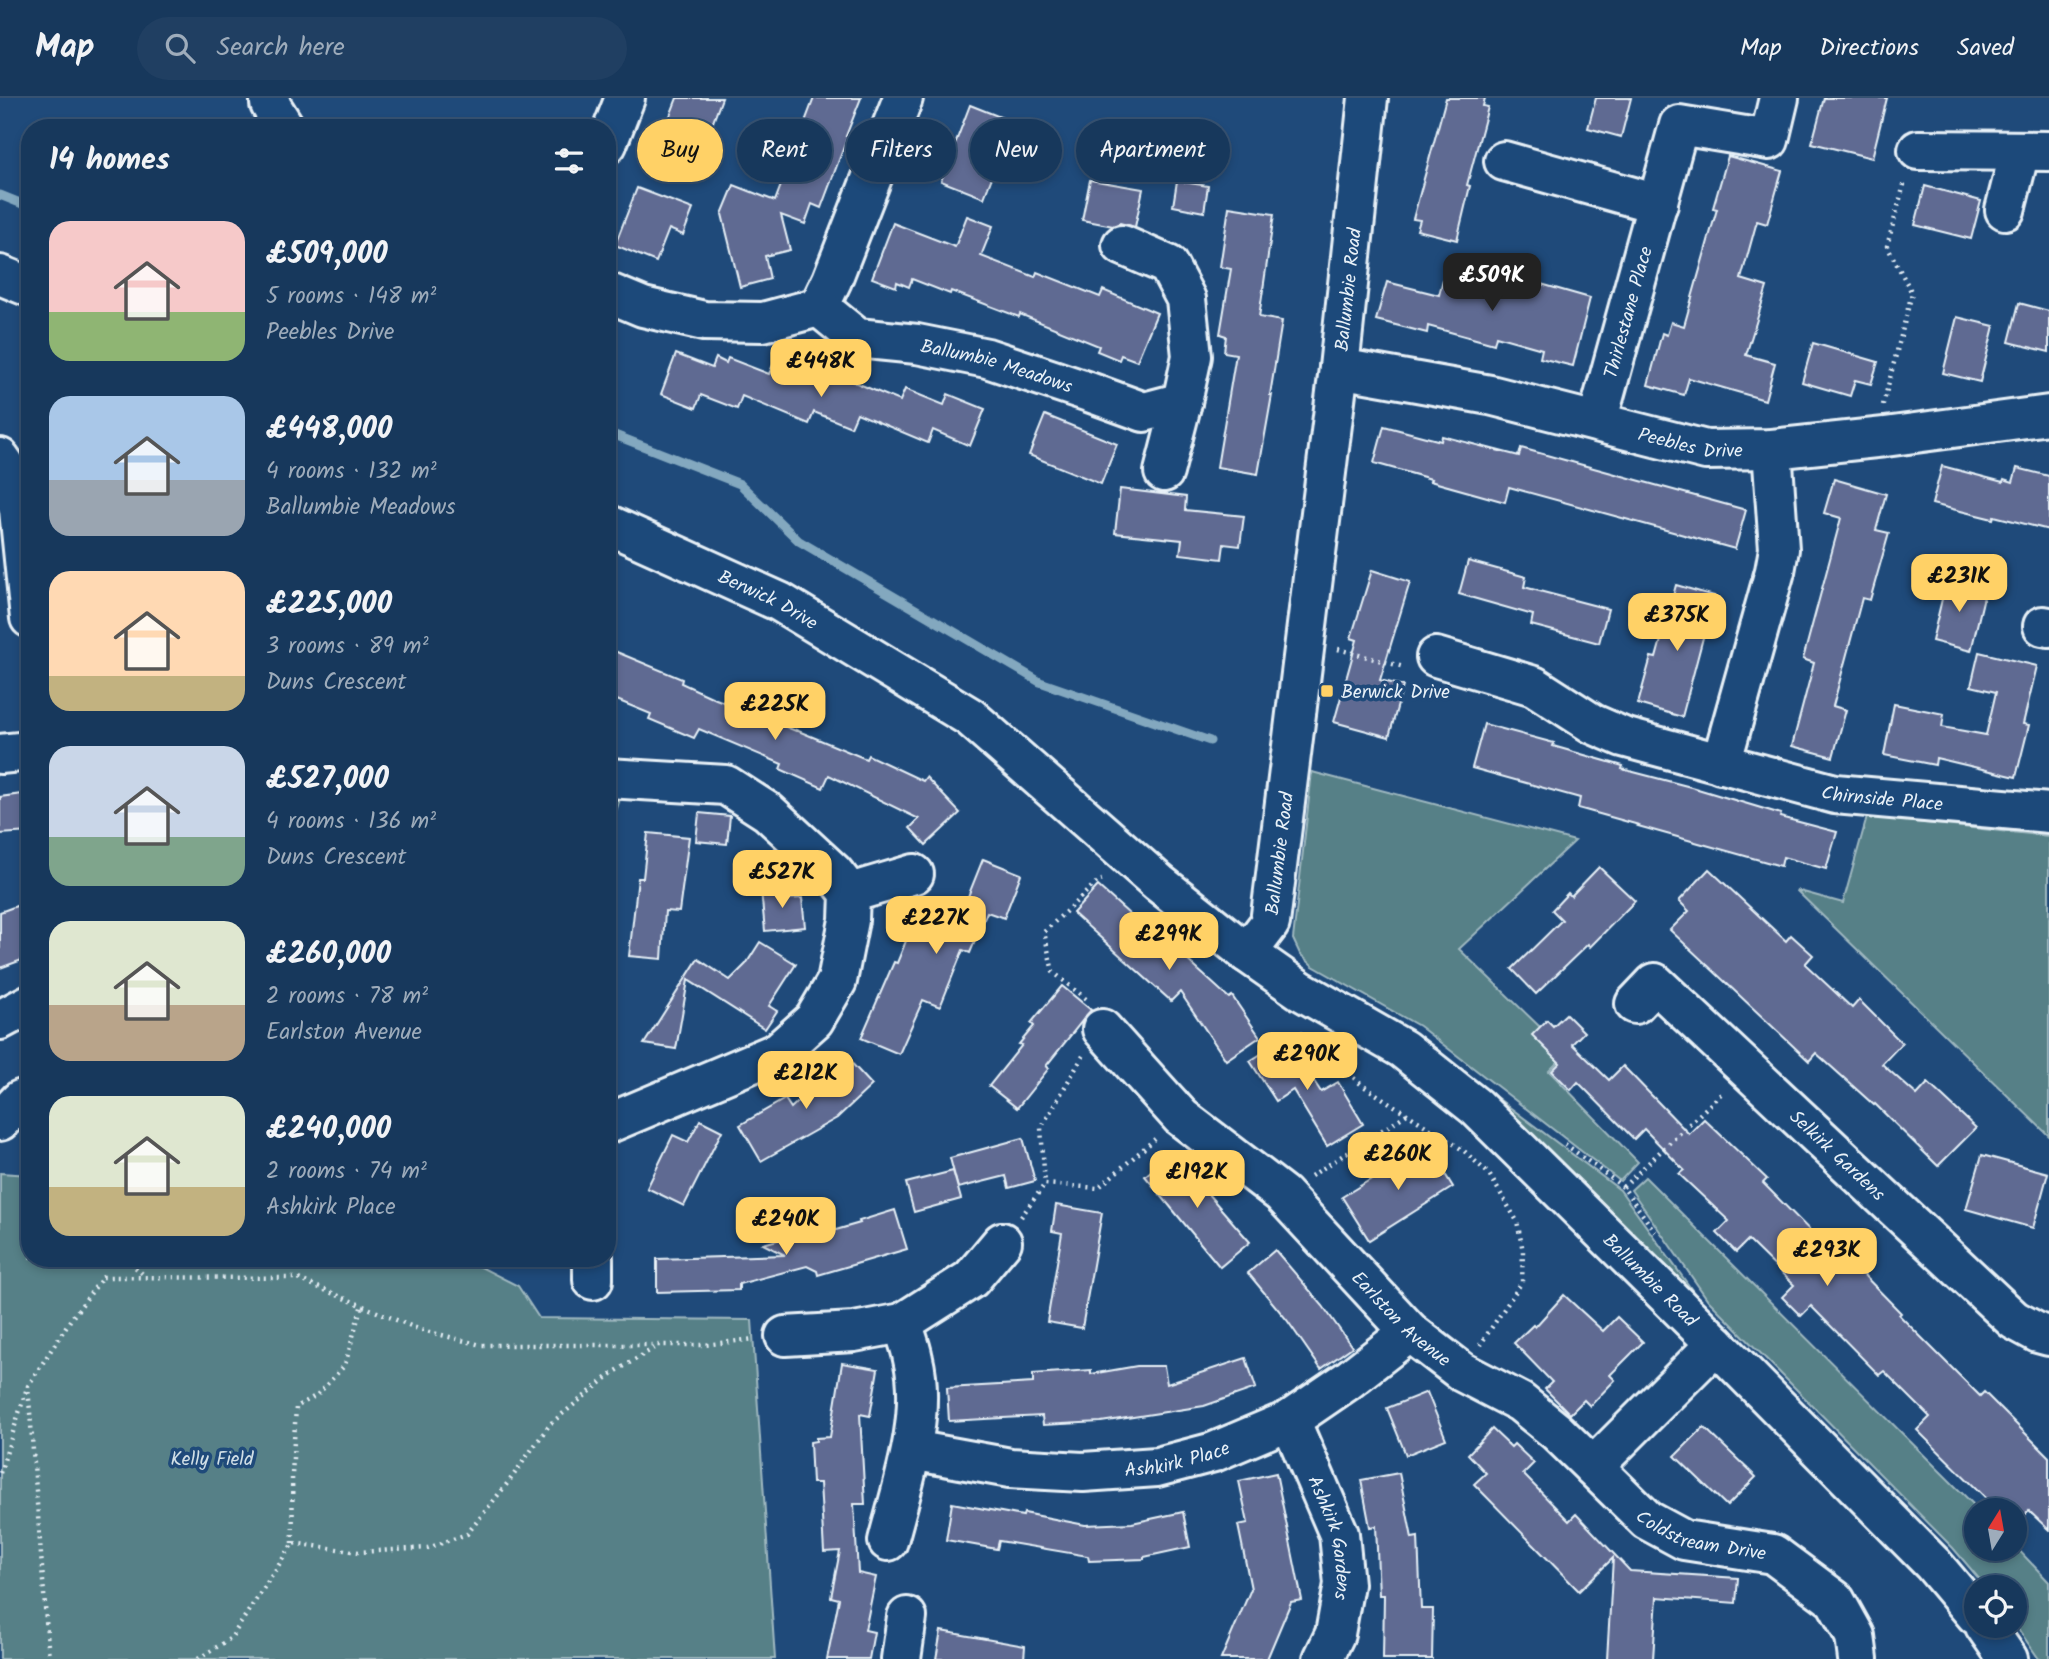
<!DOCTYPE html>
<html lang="en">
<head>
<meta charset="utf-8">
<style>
  body { margin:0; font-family:Kalam,sans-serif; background:#203f62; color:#f1f3f6; height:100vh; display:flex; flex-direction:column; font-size:26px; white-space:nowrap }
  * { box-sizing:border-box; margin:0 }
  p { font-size:23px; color:#9eacbb }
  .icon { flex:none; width:38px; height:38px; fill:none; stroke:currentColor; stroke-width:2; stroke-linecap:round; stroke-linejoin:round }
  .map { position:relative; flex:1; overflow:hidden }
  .side { position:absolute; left:21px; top:21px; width:595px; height:1148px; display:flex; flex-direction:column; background:#17385c; border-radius:28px; box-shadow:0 4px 10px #0003,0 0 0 2px #365272 }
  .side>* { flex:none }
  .top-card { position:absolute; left:637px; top:21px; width:665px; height:63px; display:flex; gap:14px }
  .needle { width:46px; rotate:11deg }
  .fabs { position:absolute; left:1964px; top:1400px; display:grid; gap:14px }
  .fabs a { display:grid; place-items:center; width:63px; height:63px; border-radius:50%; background:#17385c; box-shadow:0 4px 10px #0003,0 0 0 2px #365272; font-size:35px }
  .price { position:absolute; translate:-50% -60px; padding:0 16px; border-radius:14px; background:#ffd166; color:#111; font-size:23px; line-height:46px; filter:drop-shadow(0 2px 4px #0008) }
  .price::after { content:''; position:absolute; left:50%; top:42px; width:21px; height:16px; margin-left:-10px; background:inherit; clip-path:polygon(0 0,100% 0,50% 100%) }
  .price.selected { background:#222; color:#fff }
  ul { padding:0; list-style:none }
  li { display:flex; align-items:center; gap:21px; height:175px; padding:0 28px }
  li span { display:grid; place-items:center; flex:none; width:196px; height:140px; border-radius:21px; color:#555 }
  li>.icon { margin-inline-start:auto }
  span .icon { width:84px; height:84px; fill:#fffc; stroke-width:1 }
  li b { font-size:30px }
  h2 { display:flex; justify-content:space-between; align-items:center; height:84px; padding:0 28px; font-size:30px }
  .tag { padding:0 24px; border-radius:32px; background:#17385c; box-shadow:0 4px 10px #0003,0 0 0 2px #365272; font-size:24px; line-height:63px }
  .tag.selected { background:#ffd166; color:#111 }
  header { display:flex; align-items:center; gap:42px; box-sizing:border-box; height:98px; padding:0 35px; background:#17385c; border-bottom:2px solid #365272 }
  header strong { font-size:33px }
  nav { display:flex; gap:38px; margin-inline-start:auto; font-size:24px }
  .search { width:490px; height:63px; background:#203f62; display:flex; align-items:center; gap:18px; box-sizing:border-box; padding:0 24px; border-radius:38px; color:#9eacbb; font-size:26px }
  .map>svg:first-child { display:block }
</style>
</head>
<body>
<header>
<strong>Map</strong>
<div class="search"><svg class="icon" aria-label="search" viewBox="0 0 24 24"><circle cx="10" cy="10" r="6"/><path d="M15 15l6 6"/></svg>Search here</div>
<nav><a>Map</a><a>Directions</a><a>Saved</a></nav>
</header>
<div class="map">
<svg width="2049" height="1561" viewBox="0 0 2049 1561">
  <rect width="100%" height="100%" fill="#1f4a7a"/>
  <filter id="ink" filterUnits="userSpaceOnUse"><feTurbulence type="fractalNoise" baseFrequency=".0143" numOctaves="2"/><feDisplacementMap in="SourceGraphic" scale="14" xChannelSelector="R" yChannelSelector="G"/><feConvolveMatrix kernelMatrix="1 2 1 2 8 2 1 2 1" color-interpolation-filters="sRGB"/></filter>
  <g filter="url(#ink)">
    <g fill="#568087" stroke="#9fb8c0" stroke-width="2">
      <polygon points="1312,674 1575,743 1459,851 1567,955 1549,973 1638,1064 1620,1083 1419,928 1313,868 1300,856 1293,841"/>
      <polygon points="607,698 620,701 607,740"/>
      <polygon points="1867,719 2049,738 2049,1038 1796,792 1843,805"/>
      <polygon points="1488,993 1620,1092 1705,1210"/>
      <polygon points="0,1075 30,1077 30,1160 463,1160 518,1188 539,1220 752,1222 775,1561 0,1561"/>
      <polygon points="1645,1079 1979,1412 1976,1412 1976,1451 2014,1451 2014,1447 2049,1484 2049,1561 2039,1561 2014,1525 2014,1489 1986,1489 1953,1450 1708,1202 1631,1092"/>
    </g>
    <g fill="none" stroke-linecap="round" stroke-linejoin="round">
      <g stroke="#83a8bf" stroke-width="9">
        <polyline points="0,97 30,109"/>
        <polyline points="607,334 740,386 799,443 1040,584 1210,643"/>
      </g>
    </g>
    <g fill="#5f6a92" stroke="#e8f1f8" stroke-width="2">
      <polygon points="677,0 722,0 698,64 658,49"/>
      <polygon points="814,0 861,0 846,38 848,38 821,110 812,106 805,126 781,117 790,152 765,158 770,181 740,189 722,116 734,87 775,103"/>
      <polygon points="1446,0 1485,0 1483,8 1488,9 1467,87 1470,88 1457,142 1417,132 1420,122 1413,121"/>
      <polygon points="1596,0 1631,0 1621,39 1588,30"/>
      <polygon points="1824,0 1887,0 1872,60 1812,45"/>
      <polygon points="970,7 1013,24 984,100 941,83"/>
      <polygon points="1728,58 1782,73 1767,126 1757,123 1741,181 1767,189 1746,257 1775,265 1765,302 1689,280 1684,297 1648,287 1662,235 1667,237 1671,224 1684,228 1717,111 1713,110"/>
      <polygon points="1090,82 1143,91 1135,129 1120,125 1113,128 1082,122"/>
      <polygon points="1177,83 1208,88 1204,114 1173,108"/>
      <polygon points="1925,88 1981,103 1971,141 1915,127"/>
      <polygon points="637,90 693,111 683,137 669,131 656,164 615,147"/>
      <polygon points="1229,109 1274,116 1259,219 1282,223 1270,297 1272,297 1258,376 1217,369 1236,256 1224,254 1226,238 1220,236 1231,171 1220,169"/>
      <polygon points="967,118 993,128 981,158 1035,179 1037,174 1100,199 1103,192 1157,215 1137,263 1121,257 1119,262 1097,253 1099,248 1020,216 1019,219 951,193 950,196 912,181 909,189 897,184 896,189 872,180 893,125 955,149"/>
      <polygon points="1446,170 1539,194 1541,186 1590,200 1573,268 1540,260 1542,251 1496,238 1494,246 1428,228 1427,235 1376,222 1387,184 1439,197"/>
      <polygon points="2019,205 2049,213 2049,254 2009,244"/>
      <polygon points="1957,219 1994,228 1980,284 1943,275"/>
      <polygon points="1813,245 1878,264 1871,286 1855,282 1850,298 1802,284"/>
      <polygon points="676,256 712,270 716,260 726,265 728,260 769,276 773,267 824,288 830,274 900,303 905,291 944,307 948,296 985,311 970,348 933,332 928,345 857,315 851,329 814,314 809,326 742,298 737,311 701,297 696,310 661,296"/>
      <polygon points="1045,317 1117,346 1101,386 1029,357"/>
      <polygon points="1384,328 1441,343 1442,338 1519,358 1521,350 1746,412 1735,451 1509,389 1505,404 1430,383 1431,381 1374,365"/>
      <polygon points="1942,368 2003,384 2004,381 2013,384 2017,370 2049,378 2049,432 1994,418 1993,421 1932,406"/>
      <polygon points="1834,381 1886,396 1876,432 1889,435 1870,502 1862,500 1833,608 1846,612 1833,659 1792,648 1814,565 1803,561 1841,420 1824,415"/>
      <polygon points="1120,391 1186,399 1185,412 1244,418 1240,448 1224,446 1222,461 1180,456 1182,442 1115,435"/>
      <polygon points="1468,463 1526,479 1524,489 1608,511 1599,545 1531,527 1533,517 1459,496"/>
      <polygon points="1372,472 1410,484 1380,582 1403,588 1389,639 1334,624 1357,542 1351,540"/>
      <polygon points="1947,480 1986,490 1971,553 1932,543"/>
      <polygon points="1676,487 1714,498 1682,619 1638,606 1651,559 1656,560"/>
      <polygon points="607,550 682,581 681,585 716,601 796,633 796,632 866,661 868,657 923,683 926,679 960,715 926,747 910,730 919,721 829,677 823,690 780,671 782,666 699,631 694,640 649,621 651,616 607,598"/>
      <polygon points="1979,554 2037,568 2023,626 2029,627 2016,679 1936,660 1935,667 1884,657 1894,606 1944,616 1942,629 1986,637 1996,594 1971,588"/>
      <polygon points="1484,626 1554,645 1553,648 1623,668 1622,671 1691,689 1781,716 1780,719 1837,734 1826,771 1783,759 1781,768 1638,728 1639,727 1578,710 1580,700 1472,670"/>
      <polygon points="30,695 30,734 0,736 0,699"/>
      <polygon points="699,715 730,718 727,746 696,743"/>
      <polygon points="648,735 689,739 679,814 665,813 662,861 629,858 638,780 643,780"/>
      <polygon points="983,761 1021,776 1004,820 987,814 970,855 963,852 940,909 923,902 899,956 861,940 894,864 897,865 921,806 959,821"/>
      <polygon points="1599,769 1635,803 1590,849 1588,846 1536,896 1512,871 1562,822 1552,812 1568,795 1571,798"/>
      <polygon points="1709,771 1786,843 1791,837 1813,857 1805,866 1852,910 1859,902 1902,945 1882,966 1917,997 1928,985 1976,1030 1938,1068 1875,1006 1874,1007 1816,955 1809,963 1670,832 1689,813 1679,803"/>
      <polygon points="1098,788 1159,843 1162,839 1229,900 1232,898 1260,939 1226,962 1180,894 1171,903 1073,815"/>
      <polygon points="786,789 788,801 802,800 805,829 765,833 761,792"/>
      <polygon points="30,803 30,859 0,870 0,814"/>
      <polygon points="760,844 796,866 769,908 777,913 765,931 688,882 676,951 644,946 698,861 730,882 746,866"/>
      <polygon points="1062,888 1091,912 1046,968 1049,970 1017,1010 989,988 1022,947 1019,946 1034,928 1031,925"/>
      <polygon points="1566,916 1584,934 1572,946 1609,982 1623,968 1689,1036 1704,1021 1767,1081 1763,1085 1850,1173 1855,1168 1901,1215 1899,1217 1980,1298 1984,1294 2049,1359 2049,1432 2029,1413 2014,1428 2014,1412 1998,1412 1917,1332 1930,1319 1884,1273 1879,1277 1811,1208 1801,1218 1782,1199 1794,1187 1748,1142 1736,1154 1717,1135 1729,1123 1679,1076 1684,1072 1644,1031 1634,1041 1578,984 1571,992 1552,973 1560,965 1532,937 1547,922 1553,928"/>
      <polygon points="1286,940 1321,994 1338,984 1363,1026 1327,1048 1293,992 1276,1003 1250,963"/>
      <polygon points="846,959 872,987 837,1020 761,1063 740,1027 785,1001 791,1010"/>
      <polygon points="700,1022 722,1033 684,1108 647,1090 673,1037 688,1044"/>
      <polygon points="1023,1040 1035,1083 1009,1090 1006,1078 958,1090 950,1060"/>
      <polygon points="1427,1047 1453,1089 1369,1142 1342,1099"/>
      <polygon points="1172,1055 1250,1144 1220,1169 1145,1078"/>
      <polygon points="1982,1057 2048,1075 2033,1130 1966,1111"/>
      <polygon points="953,1073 961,1101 914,1114 906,1085"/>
      <polygon points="1056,1107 1102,1115 1082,1230 1047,1224 1062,1135 1052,1133"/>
      <polygon points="895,1112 907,1151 818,1177 817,1173 807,1168 739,1186 739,1192 657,1194 657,1161 785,1157 763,1146 806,1134 808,1140 860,1125 859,1123"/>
      <polygon points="1275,1152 1323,1208 1352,1249 1321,1271 1287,1222 1248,1175"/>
      <polygon points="1564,1197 1603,1233 1617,1219 1643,1244 1610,1277 1615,1282 1590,1308 1584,1302 1570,1316 1545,1291 1552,1284 1514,1245 1533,1227 1535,1229"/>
      <polygon points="1246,1260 1256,1290 1204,1308 1101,1324 1043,1327 1042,1318 949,1323 947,1290 1033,1285 1033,1276 1091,1272 1091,1276 1137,1268 1164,1268 1167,1286"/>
      <polygon points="842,1265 878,1271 870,1318 860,1316 865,1406 854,1406 858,1475 876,1479 865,1532 874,1534 869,1561 827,1561 839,1501 831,1499 840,1453 824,1454 820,1385 812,1385 810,1344 816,1343 816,1340 830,1339"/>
      <polygon points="1427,1294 1446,1341 1406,1357 1387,1310"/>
      <polygon points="1704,1329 1756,1379 1727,1408 1675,1358"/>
      <polygon points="1492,1331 1511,1349 1514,1346 1534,1365 1523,1376 1569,1423 1576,1416 1630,1473 1738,1480 1736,1505 1657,1499 1653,1561 1607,1561 1613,1460 1579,1493 1474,1386 1486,1375 1468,1356"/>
      <polygon points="1276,1375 1302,1502 1291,1504 1267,1561 1221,1561 1251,1491 1238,1427 1248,1425 1239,1383"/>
      <polygon points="1399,1375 1412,1440 1418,1439 1421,1511 1433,1511 1432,1561 1383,1561 1384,1497 1379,1497 1376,1428 1370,1429 1361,1382"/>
      <polygon points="952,1405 1023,1418 1024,1415 1085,1427 1132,1425 1183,1414 1190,1449 1144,1459 1144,1461 1089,1463 1088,1458 999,1443 997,1451 946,1442"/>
      <polygon points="941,1533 1025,1548 1024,1561 936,1561"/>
    </g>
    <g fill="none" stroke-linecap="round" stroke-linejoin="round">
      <g stroke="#e8f1f8" stroke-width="44">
        <g id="minor">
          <polyline points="270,0 270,6 285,30"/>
          <polyline points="607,46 625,0"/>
          <polyline points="1918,52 2049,53"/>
          <polyline points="1504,63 1658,106"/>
          <polyline points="2005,112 2020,53"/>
          <polyline points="0,177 30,189"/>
          <polyline points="607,194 643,209 704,223 763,224 819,209 832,182 903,0"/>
          <path id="s1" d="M819,209L857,240L917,246L987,260L1089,294L1144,314L1182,304L1192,258L1186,201L1168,167L1122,147"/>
          <path id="s2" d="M1339,270L1490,297L1706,352L1772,351L1885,339L2049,317"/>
          <path id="s3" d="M1597,324L1679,27L1769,42L1779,0"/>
          <polyline points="0,360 9,373 19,412 30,520"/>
          <polyline points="1164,374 1182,304"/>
          <path id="s4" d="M607,426L780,504L970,619L1159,785L1247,855L1300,892L1403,951L1476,1009L1716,1246L1933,1466L1976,1517"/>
          <polyline points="2043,528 2049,529"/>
          <path id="s5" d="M1436,559L1534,588L1593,626L1623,639L1835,696L2049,715"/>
          <polyline points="0,656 30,653"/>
          <polyline points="1721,666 1775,473 1779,451 1772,351"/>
          <polyline points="607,680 726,687 768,714 834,775 850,795 849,822 837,883 814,922 778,954 607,1026"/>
          <polyline points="850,795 914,776"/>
          <path id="s6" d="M1247,855L1270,825L1339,270L1368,0"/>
          <path id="s7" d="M1635,906L1655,885L2014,1222L2038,1235L2049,1238"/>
          <polyline points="0,922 30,906"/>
          <path id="s8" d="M1102,931L1181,1019L1282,1096L1410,1234L1462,1274L1520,1304L1557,1334L1593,1369L1716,1246"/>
          <polyline points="0,1023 20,1002 30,999"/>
          <polyline points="593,1160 593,1182"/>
          <polyline points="785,1238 854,1234 902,1225 971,1181 1002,1144"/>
          <path id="s9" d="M1290,1322L1339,1436L1344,1486L1335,1536L1323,1561"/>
          <path id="s10" d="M912,1352L1010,1370L1083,1374L1157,1369L1214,1354L1290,1322L1347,1283L1410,1234"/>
          <path id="s11" d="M1593,1369L1647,1422L1684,1442L1773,1456L1835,1502L1855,1538L1858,1561"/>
          <path d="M888,1443C902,1389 927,1317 913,1261C911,1249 906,1237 902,1225"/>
          <polyline points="1985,1528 2008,1561"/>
          <polyline points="901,1561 907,1519"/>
        </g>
      </g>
      <g stroke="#e8f1f8" stroke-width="4.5" stroke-dasharray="2 5" stroke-linecap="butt">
        <polyline points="1883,307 1912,195 1887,148 1905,83"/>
        <polyline points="1338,551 1404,569"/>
        <polyline points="1086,901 1053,874 1044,834 1098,783 1102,782"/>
        <polyline points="1300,935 1362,987 1463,1052 1489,1076 1517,1123 1523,1153 1522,1184 1480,1247"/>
        <polyline points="1083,958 1041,1030 1045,1086 1098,1090 1155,1041"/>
        <polyline points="1565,1046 1623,1089 1655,1134"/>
        <polyline points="1311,1078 1407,1016"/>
        <polyline points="1623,1089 1723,994"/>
        <polyline points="1021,1119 1045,1086"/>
        <polyline points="125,1160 145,1178"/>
        <polyline points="0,1375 26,1293"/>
        <polyline points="293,1445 292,1377 296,1309 317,1297 345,1267 362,1206"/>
        <polyline points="49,1561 28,1288 71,1221 103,1179 296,1180 418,1231 481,1247 704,1247 754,1241"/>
        <polyline points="198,1561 231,1540 293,1445 359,1454 428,1450 467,1436 510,1382 550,1326 613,1275 659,1247"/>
      </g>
      <use href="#minor" stroke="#1f4a7a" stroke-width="38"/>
    </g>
  </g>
  <rect fill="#ffd166" stroke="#1f4a7a" stroke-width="2.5" x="1320" y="586" width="14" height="14" rx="3.5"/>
  <g text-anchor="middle" stroke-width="7" stroke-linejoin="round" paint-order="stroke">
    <g font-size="19" fill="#e8f1f8" stroke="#1f4a7a">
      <text dy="7" stroke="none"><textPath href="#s6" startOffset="676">Ballumbie Road</textPath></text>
      <text dy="7" stroke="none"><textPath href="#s3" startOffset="114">Thirlestane Place</textPath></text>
      <text dy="7" stroke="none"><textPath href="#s1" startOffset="192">Ballumbie Meadows</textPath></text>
      <text dy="7" stroke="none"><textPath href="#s2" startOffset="360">Peebles Drive</textPath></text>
      <text dy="7" stroke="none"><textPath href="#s4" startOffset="178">Berwick Drive</textPath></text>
      <text dy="7" stroke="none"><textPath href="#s5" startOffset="472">Chirnside Place</textPath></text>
      <text dy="7" stroke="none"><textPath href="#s6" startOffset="108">Ballumbie Road</textPath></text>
      <text dy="7" stroke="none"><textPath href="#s7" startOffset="280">Selkirk Gardens</textPath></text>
      <text dy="7" stroke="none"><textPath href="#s4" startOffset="1298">Ballumbie Road</textPath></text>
      <text dy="7" stroke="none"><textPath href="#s8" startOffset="418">Earlston Avenue</textPath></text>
      <text dy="7" stroke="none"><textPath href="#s10" startOffset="268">Ashkirk Place</textPath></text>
      <text dy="7" stroke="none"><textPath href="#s11" startOffset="133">Coldstream Drive</textPath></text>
      <text dy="7" stroke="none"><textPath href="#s9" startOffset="126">Ashkirk Gardens</textPath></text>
    </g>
    <g font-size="19" fill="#e8f1f8" stroke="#1f4a7a" text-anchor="start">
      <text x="1341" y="600">Berwick Drive</text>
    </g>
    <g font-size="19" fill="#d2e0e7" stroke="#1f4a7a">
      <text x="212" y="1367">Kelly Field</text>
    </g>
  </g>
</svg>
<div class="fabs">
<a><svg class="needle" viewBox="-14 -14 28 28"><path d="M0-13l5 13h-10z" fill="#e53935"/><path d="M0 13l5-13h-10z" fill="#9eacbb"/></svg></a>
<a><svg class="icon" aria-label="locate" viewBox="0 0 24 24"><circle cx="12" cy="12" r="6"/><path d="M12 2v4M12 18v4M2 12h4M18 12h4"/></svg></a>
</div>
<b class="price selected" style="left:1492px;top:215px">£509K</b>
<b class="price" style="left:821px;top:301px">£448K</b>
<b class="price" style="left:1959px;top:516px">£231K</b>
<b class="price" style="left:1677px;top:555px">£375K</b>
<b class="price" style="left:775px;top:644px">£225K</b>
<b class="price" style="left:782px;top:812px">£527K</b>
<b class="price" style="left:936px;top:858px">£227K</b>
<b class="price" style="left:1169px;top:874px">£299K</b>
<b class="price" style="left:1307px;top:994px">£290K</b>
<b class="price" style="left:806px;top:1013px">£212K</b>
<b class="price" style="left:1398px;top:1094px">£260K</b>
<b class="price" style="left:1197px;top:1112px">£192K</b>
<b class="price" style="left:786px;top:1159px">£240K</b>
<b class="price" style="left:1827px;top:1190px">£293K</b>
<div class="top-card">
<a class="tag selected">Buy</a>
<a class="tag">Rent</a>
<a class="tag">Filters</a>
<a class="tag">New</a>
<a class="tag">Apartment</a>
</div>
<section class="side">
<h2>14 homes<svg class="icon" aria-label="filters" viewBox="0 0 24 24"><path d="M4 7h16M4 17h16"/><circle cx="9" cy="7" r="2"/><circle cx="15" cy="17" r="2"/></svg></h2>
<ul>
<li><span style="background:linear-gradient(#f6c9c9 65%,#8fb573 0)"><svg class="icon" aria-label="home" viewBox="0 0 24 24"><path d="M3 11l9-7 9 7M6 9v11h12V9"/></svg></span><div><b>£509,000</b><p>5 rooms · 148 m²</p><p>Peebles Drive</p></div></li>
<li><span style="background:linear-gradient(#a9c7e8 60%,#9aa5b1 0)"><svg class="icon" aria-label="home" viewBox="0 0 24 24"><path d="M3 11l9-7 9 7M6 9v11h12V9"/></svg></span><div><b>£448,000</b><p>4 rooms · 132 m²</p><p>Ballumbie Meadows</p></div></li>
<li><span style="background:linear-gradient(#ffd9b3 75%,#c2b280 0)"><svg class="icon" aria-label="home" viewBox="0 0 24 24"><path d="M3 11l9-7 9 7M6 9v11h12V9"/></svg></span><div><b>£225,000</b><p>3 rooms · 89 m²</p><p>Duns Crescent</p></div></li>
<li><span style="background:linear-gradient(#c9d6e8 65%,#7fa58c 0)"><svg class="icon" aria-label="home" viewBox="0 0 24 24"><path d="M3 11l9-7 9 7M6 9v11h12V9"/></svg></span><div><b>£527,000</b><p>4 rooms · 136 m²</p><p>Duns Crescent</p></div></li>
<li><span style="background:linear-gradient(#dfe7d0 60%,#b9a48a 0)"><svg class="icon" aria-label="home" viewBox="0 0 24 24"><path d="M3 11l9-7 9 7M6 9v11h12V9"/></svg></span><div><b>£260,000</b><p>2 rooms · 78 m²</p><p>Earlston Avenue</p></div></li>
<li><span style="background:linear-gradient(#dfe7d0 65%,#c2b280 0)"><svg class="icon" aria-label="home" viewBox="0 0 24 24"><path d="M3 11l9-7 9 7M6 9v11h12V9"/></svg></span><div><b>£240,000</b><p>2 rooms · 74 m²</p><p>Ashkirk Place</p></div></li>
</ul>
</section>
</div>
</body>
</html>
